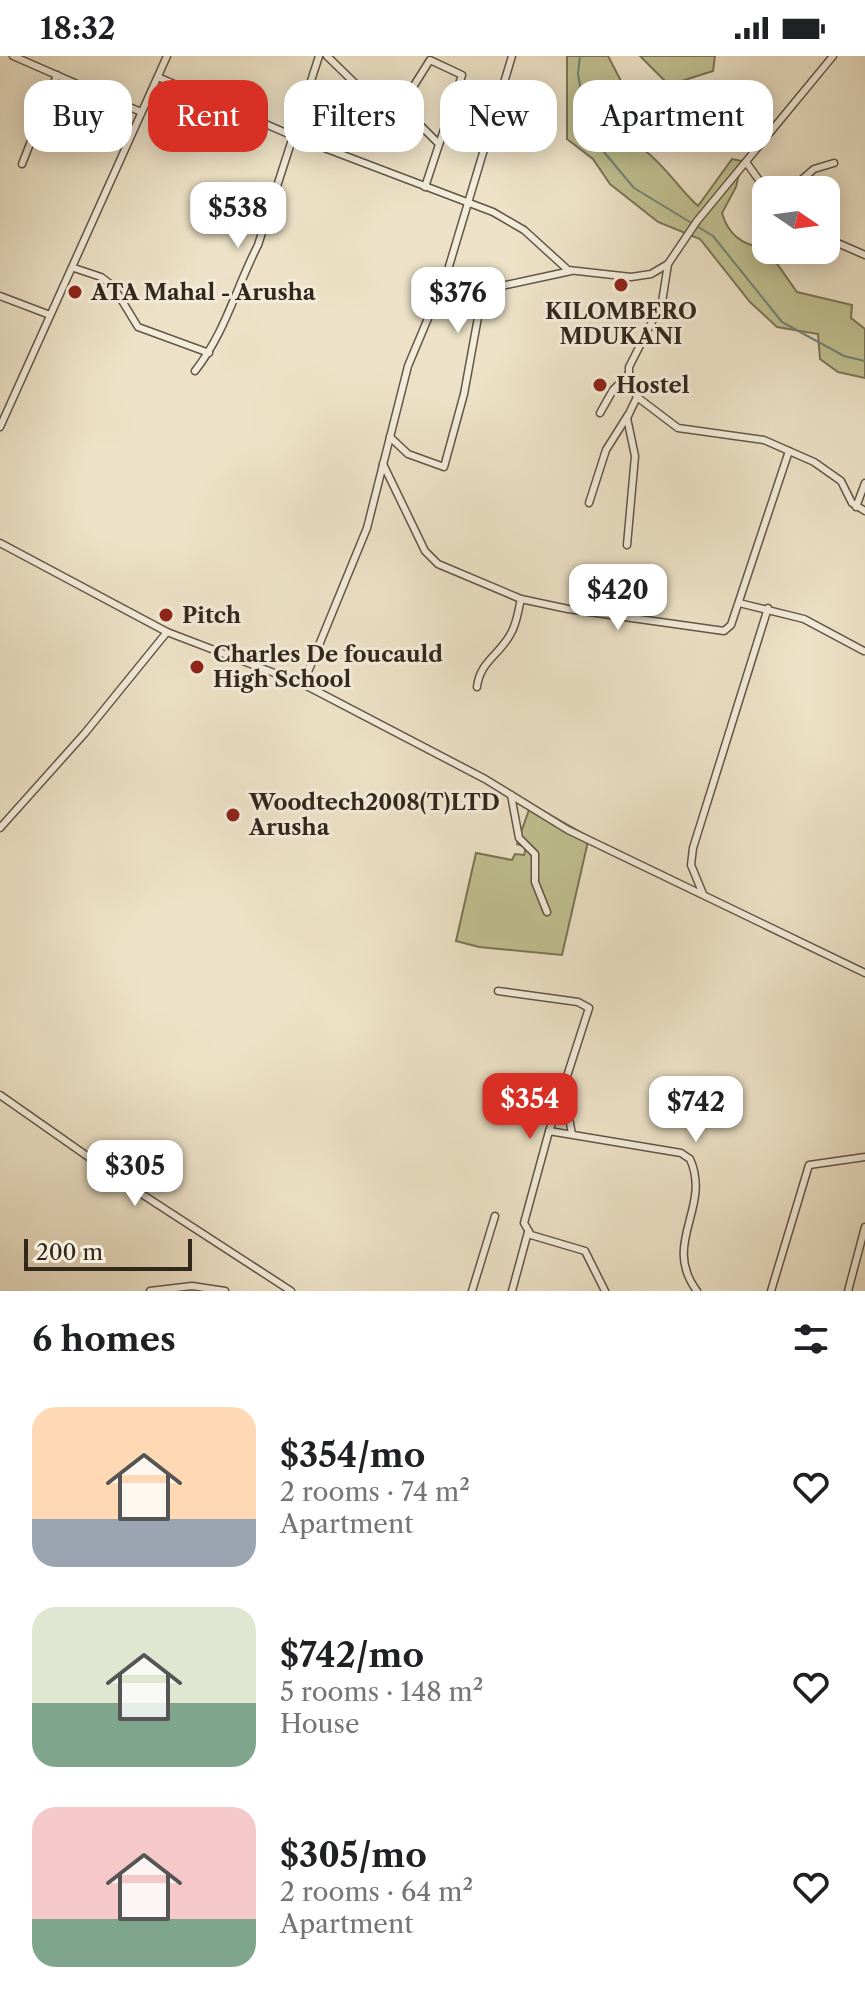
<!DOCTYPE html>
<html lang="en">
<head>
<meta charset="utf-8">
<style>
  body { margin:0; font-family:"Libre Caslon Text",serif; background:#f2f2f2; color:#202124; height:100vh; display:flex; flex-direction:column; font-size:30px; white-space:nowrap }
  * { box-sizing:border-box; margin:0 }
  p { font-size:26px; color:#757577 }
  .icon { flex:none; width:44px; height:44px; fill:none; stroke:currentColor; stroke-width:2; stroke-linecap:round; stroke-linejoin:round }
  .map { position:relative; height:1235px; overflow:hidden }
  .details { display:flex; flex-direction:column; background:#fff; flex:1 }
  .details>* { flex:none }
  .hud { position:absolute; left:24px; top:24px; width:818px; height:72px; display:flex; gap:16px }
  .needle { width:52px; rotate:103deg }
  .buttons { position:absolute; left:752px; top:120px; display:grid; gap:16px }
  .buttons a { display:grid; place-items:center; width:88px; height:88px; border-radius:16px; background:#fff; box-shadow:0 4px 20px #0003; font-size:40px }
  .scale { position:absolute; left:24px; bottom:20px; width:168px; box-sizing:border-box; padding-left:8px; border:4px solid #32271b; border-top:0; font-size:22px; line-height:28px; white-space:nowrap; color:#32271b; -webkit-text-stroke:6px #f3ecdb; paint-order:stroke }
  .price { position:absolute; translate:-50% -68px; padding:0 18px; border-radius:16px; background:#fff; color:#222; font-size:26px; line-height:52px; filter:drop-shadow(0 2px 4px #0008) }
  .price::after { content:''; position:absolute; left:50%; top:48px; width:24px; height:18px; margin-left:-12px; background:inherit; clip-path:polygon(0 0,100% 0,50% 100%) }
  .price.current { background:#d93025; color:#fff }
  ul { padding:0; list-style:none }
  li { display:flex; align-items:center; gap:24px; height:200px; padding:0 32px }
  li span { display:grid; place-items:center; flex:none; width:224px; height:160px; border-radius:24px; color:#555 }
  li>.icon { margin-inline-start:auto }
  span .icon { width:96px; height:96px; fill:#fffc; stroke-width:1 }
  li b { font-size:34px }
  h2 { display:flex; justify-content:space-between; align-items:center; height:96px; padding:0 32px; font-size:34px }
  .tag { padding:0 28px; border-radius:24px; background:#fff; box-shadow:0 4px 20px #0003; font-size:28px; line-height:72px }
  .tag.current { background:#d93025; color:#fff }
  .status { display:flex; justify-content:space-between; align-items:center; height:56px; padding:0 40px; background:#fff; direction:ltr }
  .status svg { height:22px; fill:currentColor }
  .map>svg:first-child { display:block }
</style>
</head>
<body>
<div class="status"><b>18:32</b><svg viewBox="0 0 49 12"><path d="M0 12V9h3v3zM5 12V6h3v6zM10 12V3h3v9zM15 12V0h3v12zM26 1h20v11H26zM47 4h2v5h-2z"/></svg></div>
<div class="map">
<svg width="865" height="1235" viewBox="0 0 865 1235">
  <rect width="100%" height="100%" fill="#ede2c7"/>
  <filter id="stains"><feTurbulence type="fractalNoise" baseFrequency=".0025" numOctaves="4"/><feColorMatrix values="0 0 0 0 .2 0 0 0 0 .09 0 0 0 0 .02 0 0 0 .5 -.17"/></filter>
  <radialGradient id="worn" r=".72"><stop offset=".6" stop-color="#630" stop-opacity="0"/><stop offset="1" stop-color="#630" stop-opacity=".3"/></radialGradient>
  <g fill="#c0c090" stroke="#797456" stroke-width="2">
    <path d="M567,0H608L633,48L643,93C667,111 677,131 698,150L732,103L742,105L736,131L722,157C728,179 743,190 766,192L797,236L852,249L851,262L865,273V322L838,316L820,303L818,278L777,271L750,246L700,183L658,166L610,128L593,103L567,83Z"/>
    <polygon points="640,0 715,0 713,15 669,29"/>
    <polygon points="531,748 589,781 562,899 479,891 456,885 476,797 512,804 515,798 524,799 526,791 517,788"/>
  </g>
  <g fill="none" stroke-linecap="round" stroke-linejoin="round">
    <polyline stroke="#708278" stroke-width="2" points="580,0 578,18 589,78 634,132 713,180 782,266 844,300 865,305"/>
    <g stroke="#615646" stroke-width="9">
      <g id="minor">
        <polyline points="13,0 141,56"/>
        <polyline points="327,0 366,38 415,64 438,87"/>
        <polyline points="158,21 293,80 493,156 524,174 568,214 631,221 651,218 668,208 697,165 833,0"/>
        <polyline points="413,31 430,4 462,19 425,131"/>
        <polyline points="746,106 766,134"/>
        <polyline points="22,108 57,19"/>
        <polyline points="790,134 814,113 834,107"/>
        <polyline points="826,182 865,199"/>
        <polyline points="668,208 662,246 629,311 629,324 637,341 678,372 764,384 814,406 841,425 852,447 865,455"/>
        <polyline points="74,212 101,221 113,230 138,271 209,297"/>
        <polyline points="0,240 50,259"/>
        <path d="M195,315C226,275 235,234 258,189L319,0"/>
        <polyline points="600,357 613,334 628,319"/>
        <polyline points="0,371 167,0"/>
        <polyline points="390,381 408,398 444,411 464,338 483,234 571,215"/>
        <polyline points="383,408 425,495 438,508 521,543 568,553 724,575 731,569 789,395"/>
        <polyline points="589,447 606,394 628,359"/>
        <polyline points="856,451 865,427"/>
        <polyline points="0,487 167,576 303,628 485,723 568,774 865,917"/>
        <polyline points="627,489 635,400 627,362 637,341"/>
        <polyline points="739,547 804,563 864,595"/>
        <polyline points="303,628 367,472 408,310 447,217 512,0"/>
        <path d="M477,631C480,606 498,600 510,579C517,568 518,555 521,543"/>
        <polyline points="511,739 519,782 535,798 535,826 547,856"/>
        <polyline points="0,772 85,677 167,576"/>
        <polyline points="703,838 691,809 693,792 768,552"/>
        <polyline points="498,935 578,946 589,952 548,1079 524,1167 531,1179 585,1195 605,1235"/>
        <polyline points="564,1036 572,1078"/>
        <polyline points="0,1039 137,1135 291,1235"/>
        <path d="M549,1075L681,1097L690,1103C712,1152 661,1187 697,1235"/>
        <polyline points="150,1235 192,1230 225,1235"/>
        <polyline points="472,1235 495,1160"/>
        <polyline points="512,1235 528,1176"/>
        <polyline points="771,1235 809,1109 865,1101"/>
        <polyline points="848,1235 865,1171"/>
      </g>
    </g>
    <use href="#minor" stroke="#f3ecdb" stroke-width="6"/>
  </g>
  <g fill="#8f2418" stroke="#f3ecdb" stroke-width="3">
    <circle cx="621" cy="229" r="8"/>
    <circle cx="75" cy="236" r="8"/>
    <circle cx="600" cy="329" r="8"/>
    <circle cx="166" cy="559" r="8"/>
    <circle cx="197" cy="611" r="8"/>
    <circle cx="233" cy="759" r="8"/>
  </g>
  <g text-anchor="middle" stroke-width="6" stroke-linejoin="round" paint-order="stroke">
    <g font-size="22" font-weight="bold" fill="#32271b" stroke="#f3ecdb" text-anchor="start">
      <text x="91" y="244">ATA Mahal - Arusha</text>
      <text x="621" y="263" text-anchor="middle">KILOMBERO<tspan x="621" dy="25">MDUKANI</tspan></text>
      <text x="616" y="337">Hostel</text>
      <text x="182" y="567">Pitch</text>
      <text x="213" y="606">Charles De foucauld<tspan x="213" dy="25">High School</tspan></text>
      <text x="249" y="754">Woodtech2008(T)LTD<tspan x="249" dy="25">Arusha</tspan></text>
    </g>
  </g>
  <rect width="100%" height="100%" filter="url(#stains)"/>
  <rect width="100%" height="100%" fill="url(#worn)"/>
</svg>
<div class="buttons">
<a><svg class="needle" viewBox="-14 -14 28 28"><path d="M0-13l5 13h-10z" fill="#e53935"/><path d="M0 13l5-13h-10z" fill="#757577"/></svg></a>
</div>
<div class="scale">200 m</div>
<b class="price" style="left:238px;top:194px">$538</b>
<b class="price" style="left:458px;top:279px">$376</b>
<b class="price" style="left:618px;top:576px">$420</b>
<b class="price current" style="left:530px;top:1085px">$354</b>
<b class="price" style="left:696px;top:1088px">$742</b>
<b class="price" style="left:135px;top:1152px">$305</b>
<div class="hud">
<a class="tag">Buy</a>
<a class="tag current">Rent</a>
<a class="tag">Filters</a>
<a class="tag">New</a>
<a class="tag">Apartment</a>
</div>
</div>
<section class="details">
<h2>6 homes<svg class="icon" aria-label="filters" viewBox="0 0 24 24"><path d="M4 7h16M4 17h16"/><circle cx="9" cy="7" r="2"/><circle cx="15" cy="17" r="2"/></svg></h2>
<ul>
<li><span style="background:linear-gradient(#ffd9b3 70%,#9aa5b1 0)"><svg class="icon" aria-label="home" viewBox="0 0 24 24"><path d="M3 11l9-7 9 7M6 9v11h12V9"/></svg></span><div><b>$354/mo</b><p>2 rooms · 74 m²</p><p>Apartment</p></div><svg class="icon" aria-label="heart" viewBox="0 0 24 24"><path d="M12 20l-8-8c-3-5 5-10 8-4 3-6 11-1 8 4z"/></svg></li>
<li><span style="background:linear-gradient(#dfe7d0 60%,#7fa58c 0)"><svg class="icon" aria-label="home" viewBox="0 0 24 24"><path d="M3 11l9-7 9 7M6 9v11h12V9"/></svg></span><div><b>$742/mo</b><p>5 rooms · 148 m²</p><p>House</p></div><svg class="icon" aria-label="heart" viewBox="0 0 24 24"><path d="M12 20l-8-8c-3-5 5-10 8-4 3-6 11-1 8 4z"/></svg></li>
<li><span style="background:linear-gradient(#f6c9c9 70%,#7fa58c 0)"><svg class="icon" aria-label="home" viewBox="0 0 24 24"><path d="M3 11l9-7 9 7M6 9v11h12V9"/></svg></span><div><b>$305/mo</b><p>2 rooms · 64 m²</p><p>Apartment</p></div><svg class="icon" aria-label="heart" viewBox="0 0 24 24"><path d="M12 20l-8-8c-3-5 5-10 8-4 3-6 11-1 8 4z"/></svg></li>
</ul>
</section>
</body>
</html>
